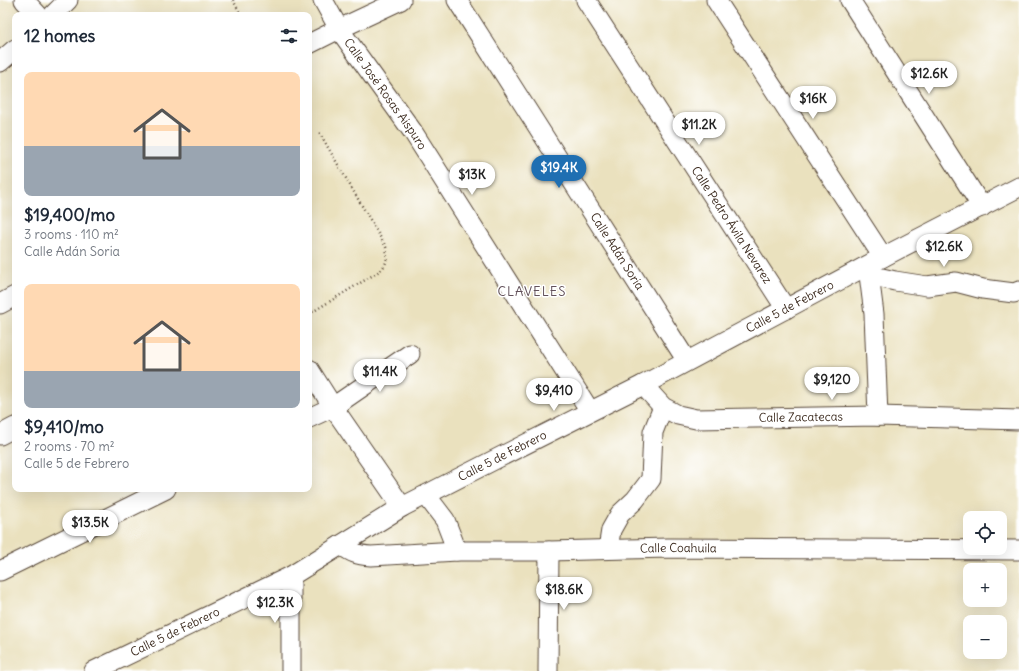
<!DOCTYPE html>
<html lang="en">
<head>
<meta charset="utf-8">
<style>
  body { margin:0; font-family:Delius,sans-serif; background:#f2f2f3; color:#1f2937; height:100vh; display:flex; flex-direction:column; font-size:15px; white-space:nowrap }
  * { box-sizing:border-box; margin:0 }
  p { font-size:13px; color:#747a83 }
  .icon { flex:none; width:22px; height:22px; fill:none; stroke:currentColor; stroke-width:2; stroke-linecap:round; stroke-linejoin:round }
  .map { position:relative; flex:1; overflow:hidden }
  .side { position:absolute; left:12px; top:12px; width:300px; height:480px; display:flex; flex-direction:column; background:#fff; border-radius:8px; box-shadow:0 4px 16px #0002 }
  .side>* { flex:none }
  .fabs { position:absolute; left:963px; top:511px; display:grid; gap:8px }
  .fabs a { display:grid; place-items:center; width:44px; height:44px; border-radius:8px; background:#fff; box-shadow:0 4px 16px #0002; font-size:20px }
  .price { position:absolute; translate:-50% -34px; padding:0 9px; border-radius:14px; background:#fff; color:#222; font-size:13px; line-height:26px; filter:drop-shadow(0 1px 2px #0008) }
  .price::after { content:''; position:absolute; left:50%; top:24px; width:12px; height:9px; margin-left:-6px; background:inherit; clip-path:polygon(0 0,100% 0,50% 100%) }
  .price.active { background:#1f6fb2; color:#fff }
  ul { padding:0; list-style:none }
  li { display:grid; align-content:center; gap:8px; height:212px; padding:0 12px }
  li span { display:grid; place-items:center; height:124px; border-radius:8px; color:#555 }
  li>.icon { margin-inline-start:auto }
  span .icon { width:72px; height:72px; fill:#fffc; stroke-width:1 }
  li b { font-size:17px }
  h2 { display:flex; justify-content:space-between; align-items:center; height:48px; padding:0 12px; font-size:17px }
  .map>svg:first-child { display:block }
</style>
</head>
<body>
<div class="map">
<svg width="1019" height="671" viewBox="0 0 1019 671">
  <rect width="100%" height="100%" fill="#fff"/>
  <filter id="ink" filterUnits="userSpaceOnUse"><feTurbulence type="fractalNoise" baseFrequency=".025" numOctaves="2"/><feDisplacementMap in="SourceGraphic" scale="8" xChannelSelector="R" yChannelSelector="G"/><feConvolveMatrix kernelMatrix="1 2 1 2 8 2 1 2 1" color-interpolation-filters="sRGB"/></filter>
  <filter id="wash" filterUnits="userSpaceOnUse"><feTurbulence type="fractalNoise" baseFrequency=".012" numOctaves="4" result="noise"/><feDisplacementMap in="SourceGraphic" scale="16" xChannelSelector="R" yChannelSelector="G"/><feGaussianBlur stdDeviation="0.9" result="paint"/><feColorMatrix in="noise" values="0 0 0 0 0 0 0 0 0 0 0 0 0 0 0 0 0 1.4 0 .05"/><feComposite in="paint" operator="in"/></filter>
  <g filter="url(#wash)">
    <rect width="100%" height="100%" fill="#eae1be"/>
  </g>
  <g filter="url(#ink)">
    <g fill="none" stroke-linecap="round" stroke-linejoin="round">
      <g stroke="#554536" stroke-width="21">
        <g id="minor">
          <polyline points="24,0 38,15"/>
          <path id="s1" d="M323,0L339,29L413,132L590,411"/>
          <path id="s2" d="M457,0L687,361"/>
          <path id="s3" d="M586,0L786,309"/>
          <polyline points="716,0 883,257"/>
          <polyline points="850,0 982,207"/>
          <polyline points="53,15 68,0"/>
          <polyline points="309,44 339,29 401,0"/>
          <polyline points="0,62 15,49"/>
          <polyline points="863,268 869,275 895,281 927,286 956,282 983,289 1014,293 1019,291"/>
          <polyline points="869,275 874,314 878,416"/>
          <polyline points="0,304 15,296"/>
          <polyline points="309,369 333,407 402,507"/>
          <path id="s4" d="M643,385L663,407L678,415L696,419L878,416L1019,420"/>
          <polyline points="309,418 333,407 410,354"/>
          <polyline points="0,435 15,427"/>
          <polyline points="426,495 445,520 457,551"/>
          <path id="s5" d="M341,545C352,553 357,555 371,556L457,551H549L668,548L1019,550"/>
          <polyline points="608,549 611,530 620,514 635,500 651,479 653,432 663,407"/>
          <polyline points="0,571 166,489"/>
          <path id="s6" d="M94,671L291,576L402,507L498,458L643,385L883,257L1019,187"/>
          <polyline points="291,671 291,576"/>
          <polyline points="548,671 549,551"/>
        </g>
      </g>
      <g stroke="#554536" stroke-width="2.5" stroke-dasharray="1 3" stroke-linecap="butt">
        <polyline points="233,0 241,15"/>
        <path d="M309,314L375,274C387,266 388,261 386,247L319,132"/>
      </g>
      <use href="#minor" stroke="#fff" stroke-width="19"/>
    </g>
  </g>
  <g text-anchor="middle" stroke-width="3" stroke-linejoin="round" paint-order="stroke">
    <g font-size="12" fill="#3b2a1e" stroke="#fff">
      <text dy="4" stroke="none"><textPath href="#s1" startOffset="113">Calle José Rosas Aispuro</textPath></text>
      <text dy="4" stroke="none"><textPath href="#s3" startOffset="268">Calle Pedro Ávila Nevarez</textPath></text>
      <text dy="4" stroke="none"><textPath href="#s2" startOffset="298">Calle Adán Soria</textPath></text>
      <text dy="4" stroke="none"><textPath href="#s6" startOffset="786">Calle 5 de Febrero</textPath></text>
      <text dy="4" stroke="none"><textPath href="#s4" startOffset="170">Calle Zacatecas</textPath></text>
      <text dy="4" stroke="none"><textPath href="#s6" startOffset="462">Calle 5 de Febrero</textPath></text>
      <text dy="4" stroke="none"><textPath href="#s5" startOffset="340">Calle Coahuila</textPath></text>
      <text dy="4" stroke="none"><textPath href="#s6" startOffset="90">Calle 5 de Febrero</textPath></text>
    </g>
    <g font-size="13" letter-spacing="1" fill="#63525b" stroke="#fff">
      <text x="532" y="296">CLAVELES</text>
    </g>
  </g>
</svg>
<div class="fabs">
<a><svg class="icon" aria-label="locate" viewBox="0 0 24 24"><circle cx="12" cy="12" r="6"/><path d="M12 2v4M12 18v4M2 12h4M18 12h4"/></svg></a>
<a>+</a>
<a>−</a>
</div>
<b class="price" style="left:929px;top:95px">$12.6K</b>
<b class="price" style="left:813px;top:120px">$16K</b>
<b class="price" style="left:699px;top:146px">$11.2K</b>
<b class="price active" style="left:559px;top:189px">$19.4K</b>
<b class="price" style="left:472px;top:196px">$13K</b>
<b class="price" style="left:944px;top:268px">$12.6K</b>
<b class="price" style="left:380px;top:393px">$11.4K</b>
<b class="price" style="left:832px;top:401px">$9,120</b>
<b class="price" style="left:554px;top:412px">$9,410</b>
<b class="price" style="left:90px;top:544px">$13.5K</b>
<b class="price" style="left:564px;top:611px">$18.6K</b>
<b class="price" style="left:275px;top:624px">$12.3K</b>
<section class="side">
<h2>12 homes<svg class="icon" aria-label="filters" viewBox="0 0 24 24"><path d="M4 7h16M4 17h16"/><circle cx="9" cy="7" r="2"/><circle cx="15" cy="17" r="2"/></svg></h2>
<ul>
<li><span style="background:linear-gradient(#ffd9b3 60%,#9aa5b1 0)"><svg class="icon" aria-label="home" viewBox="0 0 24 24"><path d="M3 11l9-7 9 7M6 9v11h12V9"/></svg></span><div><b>$19,400/mo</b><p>3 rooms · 110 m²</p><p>Calle Adán Soria</p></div></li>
<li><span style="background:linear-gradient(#ffd9b3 70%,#9aa5b1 0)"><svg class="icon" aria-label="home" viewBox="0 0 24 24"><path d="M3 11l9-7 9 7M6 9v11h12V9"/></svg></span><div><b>$9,410/mo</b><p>2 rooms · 70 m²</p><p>Calle 5 de Febrero</p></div></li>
</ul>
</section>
</div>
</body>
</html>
